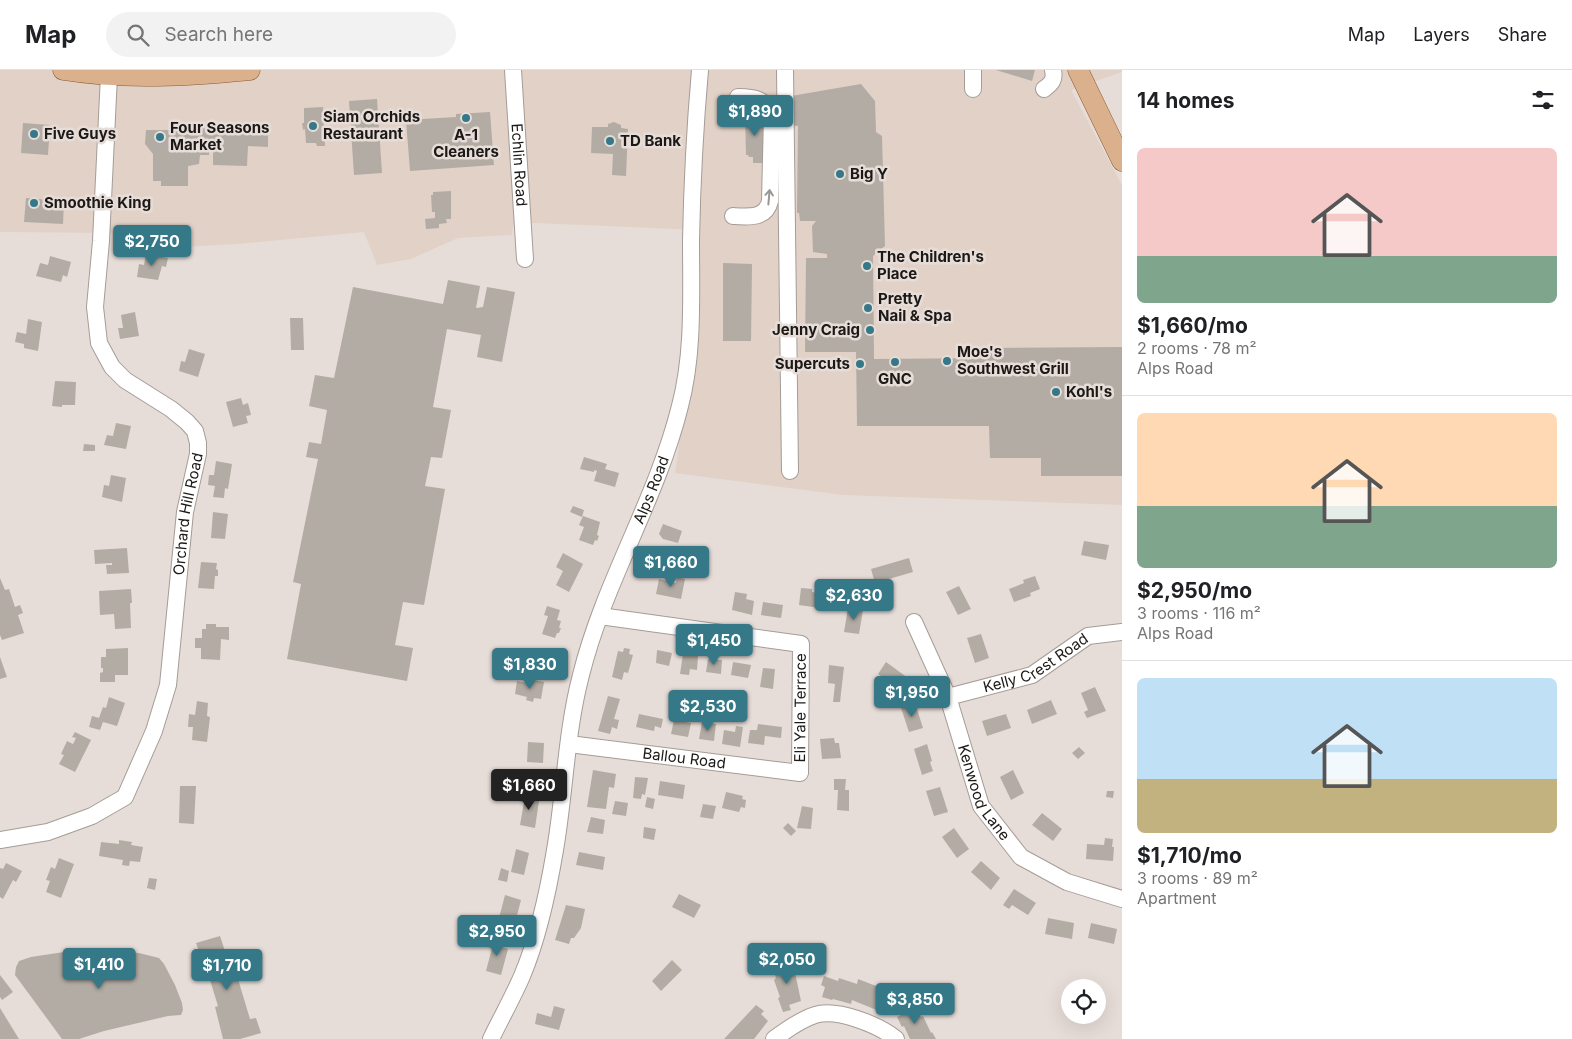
<!DOCTYPE html>
<html lang="en">
<head>
<meta charset="utf-8">
<style>
  body { margin:0; font-family:Inter,sans-serif; background:#f2f2f2; color:#202124; height:100vh; display:flex; flex-direction:column; font-size:19px; white-space:nowrap }
  * { box-sizing:border-box; margin:0 }
  p { font-size:16px; color:#757577 }
  .icon { flex:none; width:28px; height:28px; fill:none; stroke:currentColor; stroke-width:2; stroke-linecap:round; stroke-linejoin:round }
  .map { position:relative; flex:1; overflow:hidden }
  .panel { display:flex; flex-direction:column; background:#fff; width:450px }
  .panel>* { flex:none }
  .controls { position:absolute; left:1061px; top:909px; display:grid; gap:10px }
  .controls a { display:grid; place-items:center; width:45px; height:45px; border-radius:50%; background:#fff; box-shadow:0 5px 20px #0002; font-size:25px }
  .price { position:absolute; translate:-50% -42px; padding:0 11px; border-radius:5px; background:#357888; color:#fff; font-size:16px; line-height:32px; filter:drop-shadow(0 1px 2px #0008) }
  .price::after { content:''; position:absolute; left:50%; top:30px; width:15px; height:11px; margin-left:-8px; background:inherit; clip-path:polygon(0 0,100% 0,50% 100%) }
  .price.active { background:#222; color:#fff }
  ul { padding:0; list-style:none }
  li { display:grid; align-content:center; gap:10px; height:265px; padding:0 15px }
  li+li { border-top:1px solid #e0e0e0 }
  li span { display:grid; place-items:center; height:155px; border-radius:8px; color:#555 }
  li>.icon { margin-inline-start:auto }
  span .icon { width:90px; height:90px; fill:#fffc; stroke-width:1 }
  li b { font-size:21px }
  h2 { display:flex; justify-content:space-between; align-items:center; height:60px; padding:0 15px; font-size:21px }
  header { display:flex; align-items:center; gap:30px; box-sizing:border-box; height:70px; padding:0 25px; background:#fff; border-bottom:1px solid #e0e0e0 }
  header strong { font-size:24px }
  nav { display:flex; gap:28px; margin-inline-start:auto; font-size:18px }
  .search { width:350px; height:45px; background:#f2f2f2; display:flex; align-items:center; gap:12px; box-sizing:border-box; padding:0 18px; border-radius:28px; color:#757577; font-size:19px }
  main { display:flex; flex:1; min-height:0 }
  .map>svg:first-child { display:block }
</style>
</head>
<body>
<header>
<strong>Map</strong>
<div class="search"><svg class="icon" aria-label="search" viewBox="0 0 24 24"><circle cx="10" cy="10" r="6"/><path d="M15 15l6 6"/></svg>Search here</div>
<nav><a>Map</a><a>Layers</a><a>Share</a></nav>
</header>
<main>
<div class="map">
<svg width="1122" height="969" viewBox="0 0 1122 969">
  <rect width="100%" height="100%" fill="#e7ddd8"/>
  <polygon fill="#e2d1c7" points="0,0 1122,0 1122,2 1071,20 1122,115 1122,435 843,425 675,403 680,368 692,321 700,260 699,160 534,153 513,155 512,165 458,168 411,189 377,195 364,162 237,174 111,181 112,163 0,162"/>
  <g fill="#b3aca4">
    <polygon points="996,0 1035,0 1032,11"/>
    <polygon points="861,14 875,31 876,62 882,66 885,176 873,186 874,289 989,288 990,278 1122,277 1122,406 1041,406 1041,388 990,388 989,356 857,356 856,282 805,282 806,188 827,188 827,184 813,182 812,156 816,151 800,151 799,143 797,143 798,56 791,55 791,26"/>
    <polygon points="377,29 382,103 354,105 349,31"/>
    <polygon points="323,37 325,76 317,76 316,73 306,73 305,59 303,60 302,53 304,53 304,38"/>
    <polygon points="490,42 494,95 410,101 406,50 456,47 456,44"/>
    <polygon points="750,42 763,42 765,93 753,93 753,87 749,87 748,85 746,85 745,45 750,45"/>
    <polygon points="614,52 621,55 621,58 628,59 626,106 612,105 613,84 591,83 592,57 608,57 608,54"/>
    <polygon points="23,53 50,55 48,85 21,83"/>
    <polygon points="171,57 268,59 268,77 248,76 247,96 213,95 213,79 209,79 209,85 200,85 199,94 188,96 188,116 161,116 161,111 153,111 153,84 145,74 146,60 171,60"/>
    <polygon points="451,121 451,149 446,149 447,153 439,154 439,158 426,159 425,149 435,148 435,142 432,142 431,125 433,125 433,122"/>
    <polygon points="26,128 64,131 63,154 24,152"/>
    <polygon points="146,184 168,188 166,197 162,196 158,210 137,207 139,194 144,195"/>
    <polygon points="50,186 71,192 67,207 63,205 61,212 36,206 40,193 48,195"/>
    <polygon points="723,193 752,194 751,271 723,271"/>
    <polygon points="448,210 480,216 476,238 483,237 487,217 515,222 502,292 477,287 481,265 447,259 433,337 451,340 442,388 431,387 425,416 445,419 424,535 403,532 395,575 413,578 407,611 287,589 301,514 293,512 318,389 306,387 309,372 321,374 327,340 309,336 315,305 334,308 353,217 443,234"/>
    <polygon points="135,242 139,266 120,269 118,258 123,258 121,245"/>
    <polygon points="290,248 303,248 304,280 291,280"/>
    <polygon points="28,249 42,252 38,281 24,278 24,274 15,272 17,262 26,264"/>
    <polygon points="189,279 205,284 198,307 179,301 181,291 185,292"/>
    <polygon points="55,311 76,312 75,335 62,335 62,337 52,336"/>
    <polygon points="241,328 243,335 248,333 251,345 246,346 248,353 233,357 226,332"/>
    <polygon points="116,353 131,356 126,379 104,375 107,365 113,366"/>
    <polygon points="84,374 95,375 95,381 83,381"/>
    <polygon points="584,387 607,394 605,399 619,403 615,417 594,411 597,401 594,400 594,402 580,399"/>
    <polygon points="216,391 232,394 228,419 225,418 224,428 213,427 215,416 208,415 209,405 214,405"/>
    <polygon points="111,405 126,408 122,432 102,427 104,415 109,416"/>
    <polygon points="573,436 584,440 582,447 570,442"/>
    <polygon points="213,442 228,444 225,469 211,468"/>
    <polygon points="583,446 600,452 597,465 599,466 597,471 595,470 593,475 579,470 584,457 579,455"/>
    <polygon points="663,454 682,461 678,473 663,469 659,464"/>
    <polygon points="1084,471 1109,475 1106,490 1081,485"/>
    <polygon points="127,478 129,503 107,504 106,495 112,495 112,493 95,494 94,480"/>
    <polygon points="563,483 583,494 569,522 556,515 563,501 556,497"/>
    <polygon points="909,488 913,502 875,513 871,499"/>
    <polygon points="201,492 217,493 216,499 218,500 218,506 215,506 214,519 198,518"/>
    <polygon points="1035,506 1040,519 1030,523 1031,526 1014,532 1009,519 1024,513 1023,510"/>
    <polygon points="677,507 685,509 681,529 656,524 659,509 676,513"/>
    <polygon points="0,508 5,520 9,519 15,537 20,535 23,543 18,545 24,563 2,570 0,565"/>
    <polygon points="959,516 971,539 958,545 946,522"/>
    <polygon points="801,518 812,519 812,522 829,525 827,539 799,535"/>
    <polygon points="131,519 132,533 130,533 131,558 115,559 114,544 100,545 99,521"/>
    <polygon points="735,522 747,524 746,529 754,531 752,545 732,540"/>
    <polygon points="763,532 783,535 781,548 761,545"/>
    <polygon points="547,536 560,540 557,550 561,551 559,558 561,558 559,563 557,563 555,568 542,564 548,546 544,545"/>
    <polygon points="848,538 863,540 859,564 844,562"/>
    <polygon points="206,554 216,554 216,557 229,557 229,570 221,569 220,590 201,589 201,578 195,578 195,568 202,568 202,559 206,559"/>
    <polygon points="981,564 989,588 975,593 967,568"/>
    <polygon points="128,578 128,605 115,605 115,612 100,612 100,603 103,602 103,598 101,598 101,587 106,587 106,579"/>
    <polygon points="624,578 630,579 629,584 633,585 628,603 624,602 622,610 612,607 618,581 623,582"/>
    <polygon points="657,580 672,583 669,596 656,593"/>
    <polygon points="683,584 698,586 697,600 690,599 689,605 680,604"/>
    <polygon points="0,587 7,607 0,609"/>
    <polygon points="708,589 722,590 721,604 706,602"/>
    <polygon points="733,592 751,595 748,608 731,605"/>
    <polygon points="886,592 908,608 898,623 890,617 891,615 887,613 884,616 877,611 881,606 878,604"/>
    <polygon points="829,595 844,597 840,632 833,632 835,614 828,613"/>
    <polygon points="763,598 775,599 773,619 760,617"/>
    <polygon points="529,609 544,612 541,629 534,628 533,632 526,630 527,627 515,624 517,611 528,613"/>
    <polygon points="1095,617 1106,641 1087,648 1084,642 1088,640 1081,623"/>
    <polygon points="608,626 620,629 614,649 619,650 617,659 612,657 610,664 598,661"/>
    <polygon points="109,627 125,633 117,656 103,652 100,660 89,657 92,646 99,648 103,637 106,638"/>
    <polygon points="1051,630 1057,644 1032,654 1027,640"/>
    <polygon points="197,631 208,633 207,646 210,647 207,672 192,670 193,657 188,657 189,644 195,645"/>
    <polygon points="915,633 923,658 909,662 901,638"/>
    <polygon points="698,635 705,637 702,648 695,647"/>
    <polygon points="639,644 663,649 661,658 655,656 654,661 636,657"/>
    <polygon points="1006,644 1011,658 987,666 982,651"/>
    <polygon points="674,650 691,653 688,667 671,664"/>
    <polygon points="702,652 716,654 714,671 699,669"/>
    <polygon points="758,654 782,657 781,668 765,666 764,675 748,673 750,660 757,660"/>
    <polygon points="736,656 743,657 740,677 722,674 724,660 735,662"/>
    <polygon points="75,662 91,670 75,702 59,694 64,685 61,684 67,671 73,674 76,668 72,667"/>
    <polygon points="834,668 835,673 839,673 841,688 822,689 820,669"/>
    <polygon points="528,672 544,673 543,693 527,692"/>
    <polygon points="927,674 932,691 930,692 933,701 922,705 914,679"/>
    <polygon points="1079,677 1085,683 1078,689 1072,683"/>
    <polygon points="593,700 616,704 614,718 609,717 606,739 587,737"/>
    <polygon points="1013,700 1024,723 1011,730 1000,707"/>
    <polygon points="635,707 648,708 645,725 642,724 641,729 633,728"/>
    <polygon points="834,709 846,709 845,720 849,720 849,741 837,740 838,720 834,720"/>
    <polygon points="660,711 685,715 683,729 658,725"/>
    <polygon points="180,716 196,716 194,754 179,753"/>
    <polygon points="940,717 948,742 934,746 926,721"/>
    <polygon points="1107,721 1114,721 1113,728 1106,727"/>
    <polygon points="726,722 743,726 742,729 746,730 745,738 741,737 739,742 722,738"/>
    <polygon points="519,725 537,728 536,730 539,731 535,758 520,755 524,732 518,731"/>
    <polygon points="647,727 655,729 653,739 645,737"/>
    <polygon points="615,731 628,733 626,746 612,744"/>
    <polygon points="703,734 716,736 713,749 700,747"/>
    <polygon points="802,736 813,738 811,759 797,758"/>
    <polygon points="1042,743 1062,759 1053,771 1032,755"/>
    <polygon points="591,747 605,750 603,764 587,762"/>
    <polygon points="788,753 796,761 791,766 783,758"/>
    <polygon points="644,757 656,759 654,770 643,768"/>
    <polygon points="954,758 969,779 957,788 942,767"/>
    <polygon points="1105,768 1113,769 1112,777 1114,777 1113,791 1086,789 1087,774 1104,775"/>
    <polygon points="119,770 132,772 131,775 143,777 140,792 130,791 129,796 122,795 123,790 99,786 101,772 119,774"/>
    <polygon points="516,779 529,783 524,805 511,802"/>
    <polygon points="579,782 605,787 603,800 576,795"/>
    <polygon points="59,788 74,794 61,828 46,822 50,811 46,810 51,797 55,799"/>
    <polygon points="981,791 1000,808 991,820 971,802"/>
    <polygon points="6,793 22,801 16,812 13,810 3,829 0,827 0,798 3,799"/>
    <polygon points="501,798 509,801 507,812 498,810"/>
    <polygon points="149,808 157,809 155,820 147,818"/>
    <polygon points="1014,819 1036,833 1028,845 1012,835 1009,839 1003,835"/>
    <polygon points="679,824 701,835 694,848 672,837"/>
    <polygon points="505,825 521,830 515,853 499,848"/>
    <polygon points="566,835 585,839 581,858 574,868 571,868 569,874 555,870"/>
    <polygon points="1048,848 1074,853 1072,869 1045,864"/>
    <polygon points="1091,853 1117,859 1114,874 1088,868"/>
    <polygon points="220,866 227,887 233,885 240,907 238,909 250,949 256,948 261,963 240,969 223,969 215,937 218,936 203,887 201,887 196,873"/>
    <polygon points="490,868 503,872 501,877 508,879 501,905 486,901 492,878 488,877"/>
    <polygon points="106,881 139,883 159,888 164,894 175,915 182,933 183,940 181,945 168,946 104,961 79,969 62,969 15,905 16,897 19,891 31,887 64,882"/>
    <polygon points="672,890 682,900 661,921 652,911"/>
    <polygon points="780,892 782,896 793,893 801,931 789,935 791,940 783,942 778,928 780,927 774,910 776,908 772,895"/>
    <polygon points="0,905 13,922 2,930 0,927"/>
    <polygon points="824,906 838,911 839,908 857,914 858,909 889,921 886,930 882,929 879,941 852,930 851,934 833,929 832,930 822,927 825,917 821,915"/>
    <polygon points="914,934 921,947 923,946 931,963 932,962 936,969 910,969 904,956 902,957 897,947 908,942 906,938"/>
    <polygon points="756,935 764,941 761,944 768,951 754,969 724,969"/>
    <polygon points="554,936 565,939 559,960 535,954 537,943 551,947"/>
    <polygon points="0,938 19,969 0,969"/>
  </g>
  <g fill="none" stroke-linecap="round" stroke-linejoin="round">
    <g stroke="#a59c97" stroke-width="18">
      <g id="minor">
        <path id="s1" d="M513,0L525,189"/>
        <polyline points="785,0 790,401"/>
        <polyline points="973,19 973,0"/>
        <path d="M1044,19C1052,13 1055,10 1053,0"/>
        <path d="M733,146C748,147 766,149 770,131L772,45C766,29 754,27 738,27"/>
        <path id="s2" d="M914,552L948,627L981,736L1021,787L1067,812L1122,829"/>
        <path id="s3" d="M948,627L1032,605L1088,566L1122,562"/>
        <path id="s4" d="M569,674L800,703L801,574L600,546"/>
        <path id="s5" d="M0,770L48,762L92,746L125,727L154,661L168,615L185,442L198,384V373L195,361L187,352L171,339L125,310L112,297L99,273L95,237L101,171L109,5"/>
        <path id="s6" d="M491,969C501,948 513,927 522,906C539,866 548,822 555,780C565,722 566,662 581,605C604,512 657,429 680,336C694,283 691,226 691,171C692,114 695,57 700,0"/>
        <path d="M774,969C786,960 800,950 815,945C837,938 879,955 896,969"/>
      </g>
    </g>
    <g stroke="#885a32" stroke-width="21">
      <g id="major">
        <path d="M63,0C125,10 188,6 250,0"/>
        <polyline points="1078,0 1122,91"/>
      </g>
    </g>
    <use href="#minor" stroke="#fff" stroke-width="16"/>
    <use href="#major" stroke="#dbb18d" stroke-width="20"/>
  </g>
  <defs><path id="oneway-shaft" d="M-6 0H5M1.5-3L5.5 0L1.5 3" fill="none" stroke-width="1.6" stroke-linecap="round" stroke-linejoin="round" transform="scale(1.25)"/></defs>
  <use stroke="#989796" href="#oneway-shaft" transform="translate(769 127) rotate(-85)"/>
  <g fill="#357888" stroke="#e7ddd8" stroke-width="2">
    <circle cx="466" cy="48" r="5"/>
    <circle cx="313" cy="56" r="5"/>
    <circle cx="34" cy="64" r="5"/>
    <circle cx="160" cy="67" r="5"/>
    <circle cx="610" cy="71" r="5"/>
    <circle cx="840" cy="104" r="5"/>
    <circle cx="34" cy="133" r="5"/>
    <circle cx="867" cy="196" r="5"/>
    <circle cx="868" cy="238" r="5"/>
    <circle cx="870" cy="260" r="5"/>
    <circle cx="947" cy="291" r="5"/>
    <circle cx="895" cy="292" r="5"/>
    <circle cx="860" cy="294" r="5"/>
    <circle cx="1056" cy="322" r="5"/>
  </g>
  <g text-anchor="middle" stroke-width="5" stroke-linejoin="round" paint-order="stroke">
    <g font-size="15" font-weight="bold" fill="#1b1816" stroke="#e7ddd8" text-anchor="start">
      <text x="323" y="52">Siam Orchids<tspan x="323" dy="17">Restaurant</tspan></text>
      <text x="170" y="63">Four Seasons<tspan x="170" dy="17">Market</tspan></text>
      <text x="44" y="69">Five Guys</text>
      <text x="466" y="70" text-anchor="middle">A-1<tspan x="466" dy="17">Cleaners</tspan></text>
      <text x="620" y="76">TD Bank</text>
      <text x="850" y="109">Big Y</text>
      <text x="44" y="138">Smoothie King</text>
      <text x="877" y="192">The Children's<tspan x="877" dy="17">Place</tspan></text>
      <text x="878" y="234">Pretty<tspan x="878" dy="17">Nail &amp; Spa</tspan></text>
      <text x="860" y="265" text-anchor="end">Jenny Craig</text>
      <text x="957" y="287">Moe's<tspan x="957" dy="17">Southwest Grill</tspan></text>
      <text x="850" y="299" text-anchor="end">Supercuts</text>
      <text x="895" y="314" text-anchor="middle">GNC</text>
      <text x="1066" y="327">Kohl's</text>
    </g>
    <g font-size="15" fill="#1b1816" stroke="#e7ddd8">
      <text dy="5" stroke="none"><textPath href="#s1" startOffset="95">Echlin Road</textPath></text>
      <text dy="5" stroke="none"><textPath href="#s6" startOffset="576">Alps Road</textPath></text>
      <text dy="5" stroke="none"><textPath href="#s5" startOffset="426">Orchard Hill Road</textPath></text>
      <text dy="5" stroke="none"><textPath href="#s3" startOffset="95">Kelly Crest Road</textPath></text>
      <text dy="5" stroke="none"><textPath href="#s4" startOffset="298">Eli Yale Terrace</textPath></text>
      <text dy="5" stroke="none"><textPath href="#s4" startOffset="116">Ballou Road</textPath></text>
      <text dy="5" stroke="none"><textPath href="#s2" startOffset="185">Kenwood Lane</textPath></text>
    </g>
  </g>
</svg>
<div class="controls">
<a><svg class="icon" aria-label="locate" viewBox="0 0 24 24"><circle cx="12" cy="12" r="6"/><path d="M12 2v4M12 18v4M2 12h4M18 12h4"/></svg></a>
</div>
<b class="price" style="left:755px;top:67px">$1,890</b>
<b class="price" style="left:152px;top:197px">$2,750</b>
<b class="price" style="left:671px;top:518px">$1,660</b>
<b class="price" style="left:854px;top:551px">$2,630</b>
<b class="price" style="left:714px;top:596px">$1,450</b>
<b class="price" style="left:530px;top:620px">$1,830</b>
<b class="price" style="left:912px;top:648px">$1,950</b>
<b class="price" style="left:708px;top:662px">$2,530</b>
<b class="price active" style="left:529px;top:741px">$1,660</b>
<b class="price" style="left:497px;top:887px">$2,950</b>
<b class="price" style="left:787px;top:915px">$2,050</b>
<b class="price" style="left:99px;top:920px">$1,410</b>
<b class="price" style="left:227px;top:921px">$1,710</b>
<b class="price" style="left:915px;top:955px">$3,850</b>
</div>
<section class="panel">
<h2>14 homes<svg class="icon" aria-label="filters" viewBox="0 0 24 24"><path d="M4 7h16M4 17h16"/><circle cx="9" cy="7" r="2"/><circle cx="15" cy="17" r="2"/></svg></h2>
<ul>
<li><span style="background:linear-gradient(#f6c9c9 70%,#7fa58c 0)"><svg class="icon" aria-label="home" viewBox="0 0 24 24"><path d="M3 11l9-7 9 7M6 9v11h12V9"/></svg></span><div><b>$1,660/mo</b><p>2 rooms · 78 m²</p><p>Alps Road</p></div></li>
<li><span style="background:linear-gradient(#ffd9b3 60%,#7fa58c 0)"><svg class="icon" aria-label="home" viewBox="0 0 24 24"><path d="M3 11l9-7 9 7M6 9v11h12V9"/></svg></span><div><b>$2,950/mo</b><p>3 rooms · 116 m²</p><p>Alps Road</p></div></li>
<li><span style="background:linear-gradient(#bfe0f5 65%,#c2b280 0)"><svg class="icon" aria-label="home" viewBox="0 0 24 24"><path d="M3 11l9-7 9 7M6 9v11h12V9"/></svg></span><div><b>$1,710/mo</b><p>3 rooms · 89 m²</p><p>Apartment</p></div></li>
</ul>
</section>
</main>
</body>
</html>
